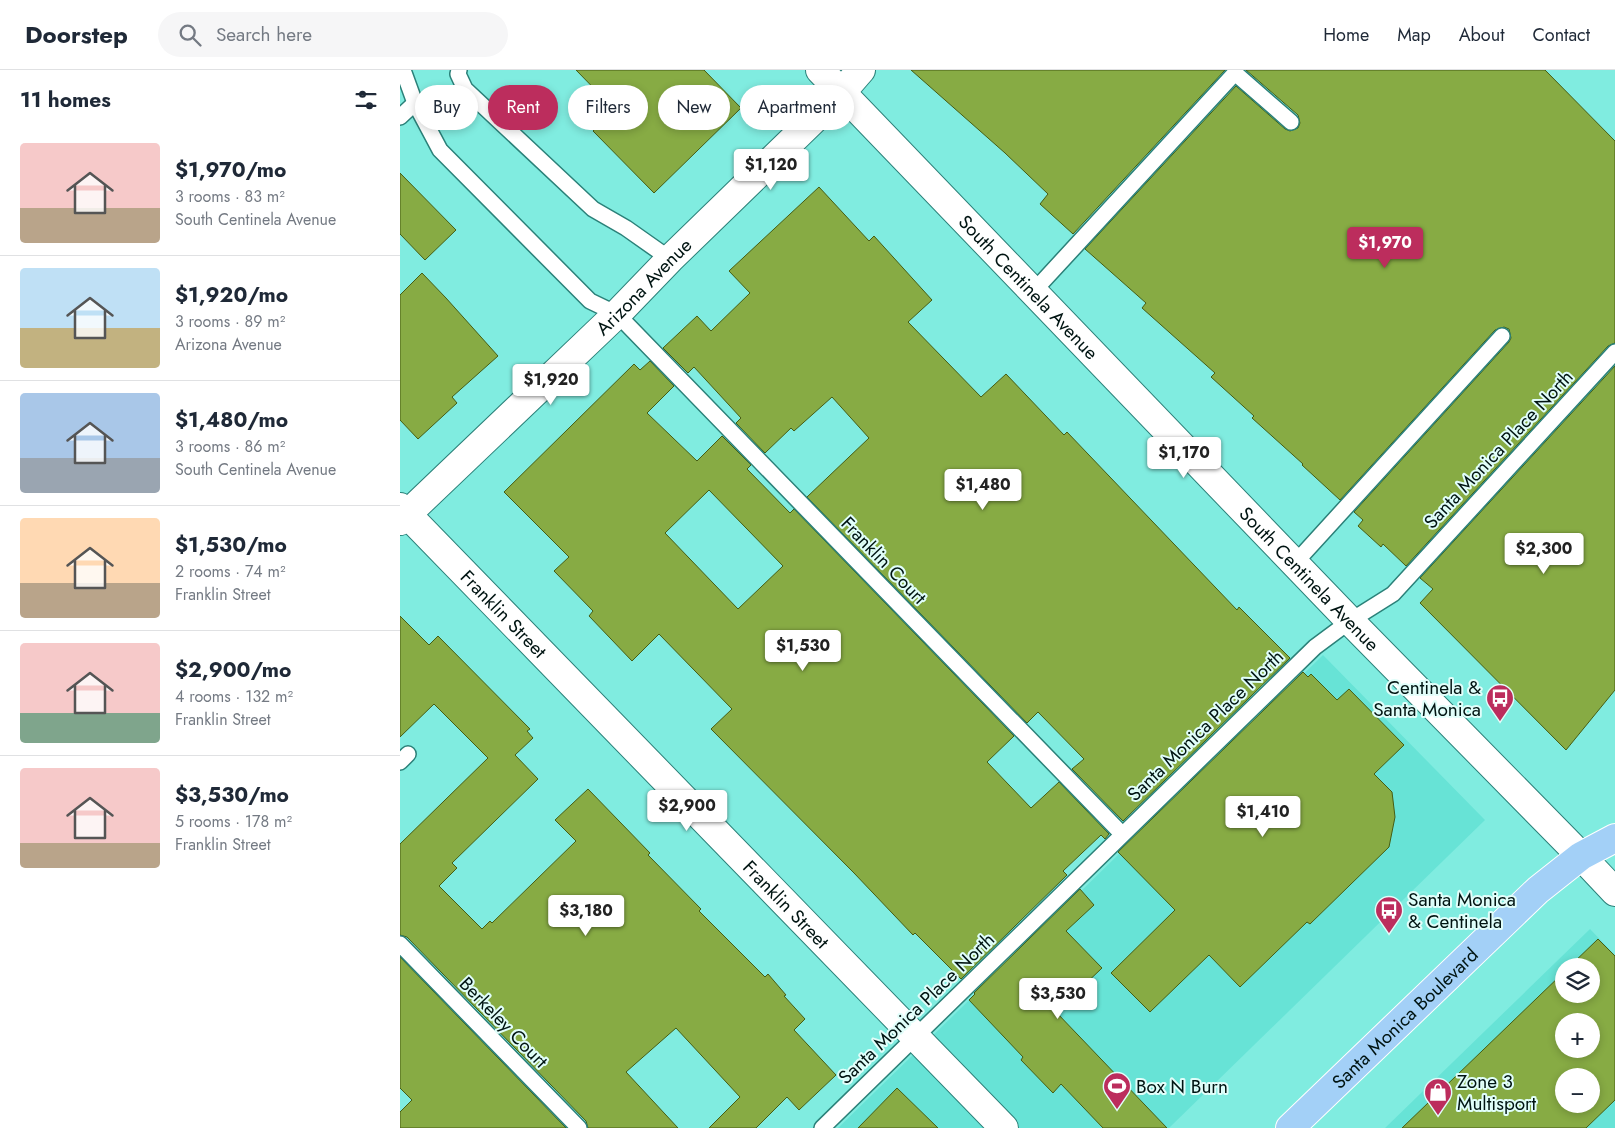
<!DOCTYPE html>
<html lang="en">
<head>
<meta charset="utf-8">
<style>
  body { margin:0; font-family:Jost,sans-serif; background:#f6f6f7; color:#1f2937; height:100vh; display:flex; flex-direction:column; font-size:19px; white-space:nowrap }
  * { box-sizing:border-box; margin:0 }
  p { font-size:16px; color:#747a83 }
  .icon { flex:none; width:28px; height:28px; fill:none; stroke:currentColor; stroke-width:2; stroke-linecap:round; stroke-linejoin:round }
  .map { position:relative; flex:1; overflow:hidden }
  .details { display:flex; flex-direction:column; background:#fff; width:400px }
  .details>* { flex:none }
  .hud { position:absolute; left:15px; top:15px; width:475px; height:45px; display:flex; gap:10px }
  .controls { position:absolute; left:1155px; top:888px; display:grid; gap:10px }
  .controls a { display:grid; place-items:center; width:45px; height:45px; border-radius:50%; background:#fff; box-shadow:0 2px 8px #0003; font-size:25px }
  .price { position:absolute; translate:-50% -42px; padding:0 11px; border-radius:5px; background:#fff; color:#222; font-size:16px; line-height:32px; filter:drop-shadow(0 1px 2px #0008) }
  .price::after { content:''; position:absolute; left:50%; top:30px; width:15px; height:11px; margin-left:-8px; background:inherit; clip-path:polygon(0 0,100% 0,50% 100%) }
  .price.active { background:#bc2d5d; color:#fff }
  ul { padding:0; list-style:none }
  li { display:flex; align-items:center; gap:15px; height:125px; padding:0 20px }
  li+li { border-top:1px solid #e0e1e3 }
  li span { display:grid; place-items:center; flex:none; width:140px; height:100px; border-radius:5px; color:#555 }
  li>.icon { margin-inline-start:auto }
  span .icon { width:60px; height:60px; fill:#fffc; stroke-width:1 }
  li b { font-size:21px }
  h2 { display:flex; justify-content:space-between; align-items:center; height:60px; padding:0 20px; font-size:21px }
  .pill { padding:0 18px; border-radius:22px; background:#fff; box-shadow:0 2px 8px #0003; font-size:18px; line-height:45px }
  .pill.active { background:#bc2d5d; color:#fff }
  header { display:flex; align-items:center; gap:30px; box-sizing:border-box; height:70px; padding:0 25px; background:#fff; border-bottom:1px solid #e0e1e3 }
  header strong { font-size:24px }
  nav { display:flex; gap:28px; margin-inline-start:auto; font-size:18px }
  .search { width:350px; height:45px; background:#f6f6f7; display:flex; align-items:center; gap:12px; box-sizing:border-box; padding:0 18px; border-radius:28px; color:#747a83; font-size:19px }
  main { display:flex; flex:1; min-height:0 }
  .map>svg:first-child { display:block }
</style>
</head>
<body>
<header>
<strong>Doorstep</strong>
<div class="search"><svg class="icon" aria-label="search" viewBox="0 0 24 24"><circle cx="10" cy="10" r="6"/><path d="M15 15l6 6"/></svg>Search here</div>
<nav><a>Home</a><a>Map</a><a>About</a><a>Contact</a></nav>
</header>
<main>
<section class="details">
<h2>11 homes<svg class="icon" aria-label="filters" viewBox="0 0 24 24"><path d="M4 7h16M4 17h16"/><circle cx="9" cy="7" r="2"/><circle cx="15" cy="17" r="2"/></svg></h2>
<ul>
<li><span style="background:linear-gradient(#f6c9c9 65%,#b9a48a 0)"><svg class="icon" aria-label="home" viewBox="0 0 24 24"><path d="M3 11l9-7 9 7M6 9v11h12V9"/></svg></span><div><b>$1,970/mo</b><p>3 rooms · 83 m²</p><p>South Centinela Avenue</p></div></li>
<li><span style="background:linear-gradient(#bfe0f5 60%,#c2b280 0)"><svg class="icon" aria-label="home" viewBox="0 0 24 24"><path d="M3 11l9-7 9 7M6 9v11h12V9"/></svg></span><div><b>$1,920/mo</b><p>3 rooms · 89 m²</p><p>Arizona Avenue</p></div></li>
<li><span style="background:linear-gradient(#a9c7e8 65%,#9aa5b1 0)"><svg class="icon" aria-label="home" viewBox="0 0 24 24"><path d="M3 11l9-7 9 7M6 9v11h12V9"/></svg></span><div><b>$1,480/mo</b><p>3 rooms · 86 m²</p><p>South Centinela Avenue</p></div></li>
<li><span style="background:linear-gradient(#ffd9b3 65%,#b9a48a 0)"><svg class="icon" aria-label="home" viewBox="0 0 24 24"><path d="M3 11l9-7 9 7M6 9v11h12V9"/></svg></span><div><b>$1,530/mo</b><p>2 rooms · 74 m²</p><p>Franklin Street</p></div></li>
<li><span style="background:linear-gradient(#f6c9c9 70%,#7fa58c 0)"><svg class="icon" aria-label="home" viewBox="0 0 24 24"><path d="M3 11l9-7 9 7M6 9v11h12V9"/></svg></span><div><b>$2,900/mo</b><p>4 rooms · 132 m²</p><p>Franklin Street</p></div></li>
<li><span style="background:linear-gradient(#f6c9c9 75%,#b9a48a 0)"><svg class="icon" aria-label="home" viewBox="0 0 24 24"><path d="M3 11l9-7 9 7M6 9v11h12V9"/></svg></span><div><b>$3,530/mo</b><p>5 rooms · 178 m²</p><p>Franklin Street</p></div></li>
</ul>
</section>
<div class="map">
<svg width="1215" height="1058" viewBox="0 0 1215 1058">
  <rect width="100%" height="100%" fill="#80ece0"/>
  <g fill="#67e3d6" fill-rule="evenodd">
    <polygon points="923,585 1085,750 769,1058 438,1058"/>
    <path d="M1190,859L1215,885V1058H985ZM1164,896H1191V924H1164ZM1164,951H1191V979H1164ZM1164,1006H1191V1034H1164Z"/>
  </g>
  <g fill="#87ab44" stroke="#465d13" fill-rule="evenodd">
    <polygon points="176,0 304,0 341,38 254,123 193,61 215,40"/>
    <polygon points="511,0 825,0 673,164 640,134 648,124 605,83"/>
    <polygon points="846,0 1145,0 1215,71 1215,273 1208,276 1006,496 983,474 981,477 958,456 963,450 954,442 1109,272 1111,268 1109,259 1104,257 1095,260 940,430 902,395 903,394 852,348 854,346 811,307 815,303 742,238 746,233 685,179 836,16 885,59 890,61 898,58 900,53 898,45"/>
    <polygon points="0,103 56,160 25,190 0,164"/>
    <polygon points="419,117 469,171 474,166 532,230 508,252 581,327 606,304 664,365 667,362 837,540 839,537 890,588 723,751 672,699 684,689 638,642 627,653 407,427 469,368 432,327 394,361 391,358 365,383 336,353 341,348 294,297 288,303 263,278 297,246 311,261 350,223 329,201"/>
    <polygon points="22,203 46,228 98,286 52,327 57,333 18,369 0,350 0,225"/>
    <path d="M250,291L274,316L247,343L297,391L322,366L351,395L347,399L390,443L394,439L614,666L587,692L631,738L659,712L709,764L705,769L701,765L663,801L667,805L561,909L515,863L513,865L454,803L311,659L332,639L259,564L232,591L189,546L193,541L154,501L169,487L104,422L234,294L240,300ZM309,420L383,496L338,539L265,463Z"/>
    <polygon points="1215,296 1215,620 1166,680 1020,533 1033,519 1020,508"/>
    <polygon points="0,546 29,575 38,566 130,659 127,661 133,668 115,685 138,709 52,793 57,798 39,816 82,859 90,851 92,853 176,771 155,750 188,719 250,783 248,785 301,839 299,841 365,907 368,904 386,925 384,926 405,949 394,960 436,1005 399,1040 387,1027 356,1058 309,1058 340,1027 276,958 226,1002 278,1058 188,1058 186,1051 7,867 0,865 0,774 88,688 34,634 0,667"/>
    <polygon points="903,602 908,607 911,604 937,630 949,619 1004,675 974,704 992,722 995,747 989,777 910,854 907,852 840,917 809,885 750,942 711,903 775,840 718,782"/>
    <polygon points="680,819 694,835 666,861 702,898 656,942 767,1058 703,1058 661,1014 653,1023 621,990 623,987 569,930 575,924 574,923"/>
    <path d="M1198,869L1215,886V1030L1186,1058H1002L1164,902V924H1191V896H1170ZM1164,951H1191V979H1164ZM1164,1006H1191V1034H1164Z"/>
    <polygon points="0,887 166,1058 0,1058 0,1042 12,1030 0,1018"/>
    <polygon points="497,1018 538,1058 458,1058"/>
  </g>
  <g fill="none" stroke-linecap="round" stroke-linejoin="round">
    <g stroke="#2b8179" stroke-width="18">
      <g id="service">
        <polyline points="3,0 15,33 40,80 190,231 217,244 722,764"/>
        <polyline points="59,0 58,4 65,19 193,139 226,158 270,189"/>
        <polyline points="0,47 15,33"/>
        <polyline points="633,222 835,3 891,52"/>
        <polyline points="895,493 1102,266"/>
        <polyline points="0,692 8,684"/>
        <polyline points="0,874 179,1058"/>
        <polyline points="422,1058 915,577 950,551 993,524 1215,282"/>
      </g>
    </g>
    <g stroke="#2b8179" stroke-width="30">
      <g id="minor">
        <path id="s1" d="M420,0L950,551L1181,786"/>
        <path id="s2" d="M0,437L604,1058"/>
        <path id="s3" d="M0,451L217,244L270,189L441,23L461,0"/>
      </g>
    </g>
    <g stroke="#2b8179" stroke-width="30">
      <polyline id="tertiary" points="1181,786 1215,822"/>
    </g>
    <g stroke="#fff" stroke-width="30">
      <g id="primary">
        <path id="s4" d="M890,1058L1138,820L1181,786L1215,768"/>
      </g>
    </g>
    <use href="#service" stroke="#fff" stroke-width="15"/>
    <use href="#minor" stroke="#fff" stroke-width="28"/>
    <use href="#tertiary" stroke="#fff" stroke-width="28"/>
    <use href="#primary" stroke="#a3d0f7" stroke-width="28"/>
  </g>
  <defs>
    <g id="bus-pin" transform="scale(1.4375)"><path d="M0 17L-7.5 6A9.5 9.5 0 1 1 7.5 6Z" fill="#bc2d5d" stroke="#e1fefa"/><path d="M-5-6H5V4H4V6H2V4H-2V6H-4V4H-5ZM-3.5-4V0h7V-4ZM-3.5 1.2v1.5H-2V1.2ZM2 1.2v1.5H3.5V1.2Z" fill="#fff"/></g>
    <g id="stadium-pin" transform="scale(1.4375)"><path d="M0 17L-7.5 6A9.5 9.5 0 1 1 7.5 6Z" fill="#bc2d5d" stroke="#e1fefa"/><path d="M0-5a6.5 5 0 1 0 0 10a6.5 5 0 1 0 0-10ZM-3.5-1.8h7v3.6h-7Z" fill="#fff"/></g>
    <g id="shop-pin" transform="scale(1.4375)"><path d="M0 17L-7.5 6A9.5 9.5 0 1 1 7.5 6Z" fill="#bc2d5d" stroke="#e1fefa"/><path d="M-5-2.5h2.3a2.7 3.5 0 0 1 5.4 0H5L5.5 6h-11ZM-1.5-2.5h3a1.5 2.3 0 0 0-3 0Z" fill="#fff"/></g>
  </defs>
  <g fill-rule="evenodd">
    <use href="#bus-pin" x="1100" y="628"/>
    <use href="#bus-pin" x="989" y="840"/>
    <use href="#stadium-pin" x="717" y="1016"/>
    <use href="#shop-pin" x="1038" y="1022"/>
  </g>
  <g text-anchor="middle" stroke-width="4" stroke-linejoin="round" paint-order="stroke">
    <g font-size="19" fill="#001412" stroke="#e1fefa">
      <text dy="7" stroke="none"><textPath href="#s3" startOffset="338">Arizona Avenue</textPath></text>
      <text dy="7" stroke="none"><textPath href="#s1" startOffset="301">South Centinela Avenue</textPath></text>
      <text transform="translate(1098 379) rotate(-47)" y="7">Santa Monica Place North</text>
      <text transform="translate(484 490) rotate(46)" y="7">Franklin Court</text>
      <text dy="7" stroke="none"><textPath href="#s1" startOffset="706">South Centinela Avenue</textPath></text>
      <text dy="7" stroke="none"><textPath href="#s2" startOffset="149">Franklin Street</textPath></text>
      <text transform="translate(805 655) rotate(-44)" y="7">Santa Monica Place North</text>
      <text dy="7" stroke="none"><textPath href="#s2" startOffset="554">Franklin Street</textPath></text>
      <text transform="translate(516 938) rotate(-44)" y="7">Santa Monica Place North</text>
      <text dy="7" stroke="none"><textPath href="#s4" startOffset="159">Santa Monica Boulevard</textPath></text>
      <text transform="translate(104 952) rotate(46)" y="7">Berkeley Court</text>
    </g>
    <g font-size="19" fill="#001412" stroke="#e1fefa" text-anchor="start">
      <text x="1081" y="624" text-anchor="end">Centinela &amp;<tspan x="1081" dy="22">Santa Monica</tspan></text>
      <text x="1008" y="836">Santa Monica<tspan x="1008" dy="22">&amp; Centinela</tspan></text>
      <text x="1057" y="1018">Zone 3<tspan x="1057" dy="22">Multisport</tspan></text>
      <text x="736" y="1023">Box N Burn</text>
    </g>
  </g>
</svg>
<div class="controls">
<a><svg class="icon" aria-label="layers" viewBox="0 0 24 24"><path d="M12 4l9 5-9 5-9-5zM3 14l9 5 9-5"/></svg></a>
<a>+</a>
<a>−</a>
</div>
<b class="price" style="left:371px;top:121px">$1,120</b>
<b class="price active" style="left:985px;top:199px">$1,970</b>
<b class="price" style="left:151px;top:336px">$1,920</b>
<b class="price" style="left:784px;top:409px">$1,170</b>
<b class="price" style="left:583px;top:441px">$1,480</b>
<b class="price" style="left:1144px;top:505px">$2,300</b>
<b class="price" style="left:403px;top:602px">$1,530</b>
<b class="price" style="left:287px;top:762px">$2,900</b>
<b class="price" style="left:863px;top:768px">$1,410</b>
<b class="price" style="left:186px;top:867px">$3,180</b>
<b class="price" style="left:658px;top:950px">$3,530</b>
<div class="hud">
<a class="pill">Buy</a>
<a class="pill active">Rent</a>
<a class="pill">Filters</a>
<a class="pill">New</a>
<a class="pill">Apartment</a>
</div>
</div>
</main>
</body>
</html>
